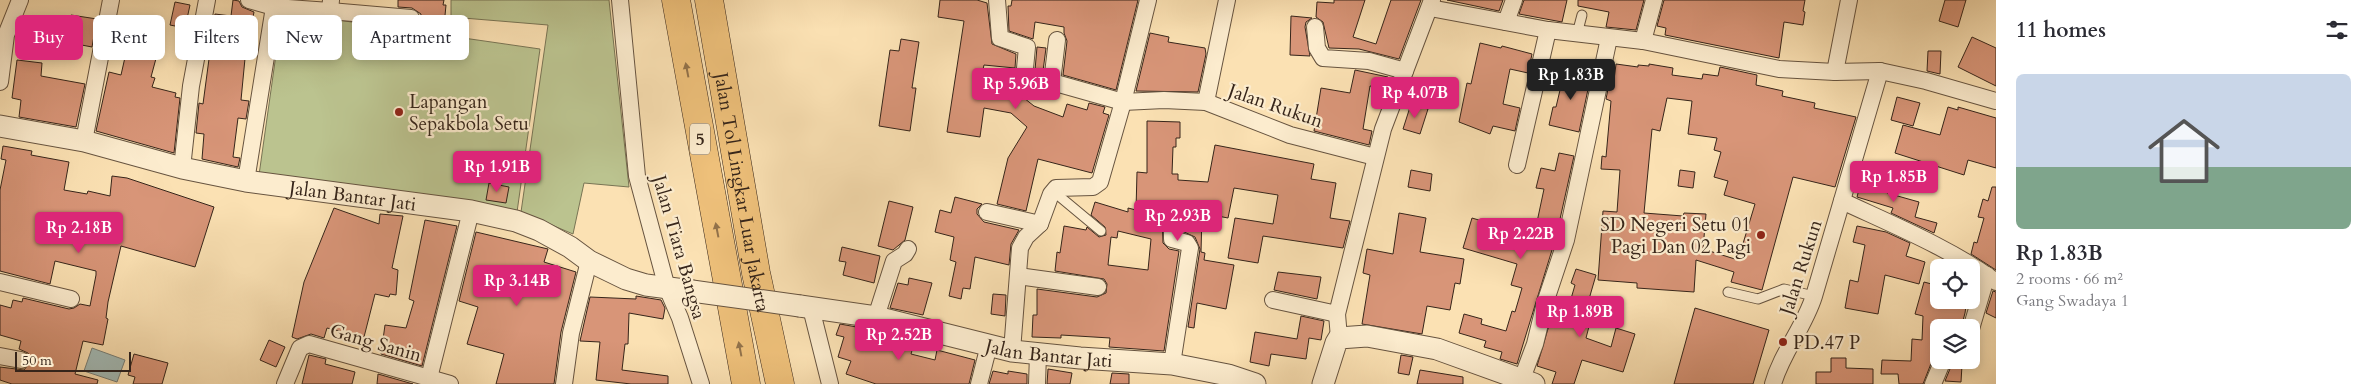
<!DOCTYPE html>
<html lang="en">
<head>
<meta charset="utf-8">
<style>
  body { margin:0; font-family:Cardo,serif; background:#f7f7f7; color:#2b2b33; height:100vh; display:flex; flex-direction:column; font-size:19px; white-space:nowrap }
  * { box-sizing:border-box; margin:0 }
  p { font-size:16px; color:#7c7c81 }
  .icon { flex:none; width:28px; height:28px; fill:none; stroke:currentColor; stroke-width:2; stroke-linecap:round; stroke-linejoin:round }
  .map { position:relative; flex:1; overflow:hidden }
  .details { display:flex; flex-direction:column; background:#fff; width:375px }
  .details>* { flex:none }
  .top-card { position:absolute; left:15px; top:15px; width:475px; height:45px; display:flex; gap:10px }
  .fabs { position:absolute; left:1930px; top:259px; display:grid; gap:10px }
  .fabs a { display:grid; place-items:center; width:50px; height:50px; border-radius:8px; background:#fff; box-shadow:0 2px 12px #0003; font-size:25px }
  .scale { position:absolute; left:15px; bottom:12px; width:116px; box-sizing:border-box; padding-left:5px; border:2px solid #36251a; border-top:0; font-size:14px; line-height:18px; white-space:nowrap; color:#36251a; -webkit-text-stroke:4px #fcecce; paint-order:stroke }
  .price { position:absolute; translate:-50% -42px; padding:0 11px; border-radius:5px; background:#db2777; color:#fff; font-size:16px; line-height:32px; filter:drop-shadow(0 1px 2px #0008) }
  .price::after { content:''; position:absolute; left:50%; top:30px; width:15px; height:11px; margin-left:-8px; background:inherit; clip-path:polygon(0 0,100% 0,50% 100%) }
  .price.on { background:#222; color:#fff }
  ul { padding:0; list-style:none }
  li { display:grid; align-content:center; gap:10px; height:265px; padding:0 20px }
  li span { display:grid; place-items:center; height:155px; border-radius:8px; color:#555 }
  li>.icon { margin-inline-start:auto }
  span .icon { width:90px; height:90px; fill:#fffc; stroke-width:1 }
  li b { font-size:21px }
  h2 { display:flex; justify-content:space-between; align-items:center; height:60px; padding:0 20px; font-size:21px }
  .pill { padding:0 18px; border-radius:8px; background:#fff; box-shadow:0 2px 12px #0003; font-size:18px; line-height:45px }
  .pill.on { background:#db2777; color:#fff }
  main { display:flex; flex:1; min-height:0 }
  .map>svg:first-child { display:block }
</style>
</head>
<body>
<main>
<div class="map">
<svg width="1996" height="384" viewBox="0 0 1996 384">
  <rect width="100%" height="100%" fill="#fbe1b3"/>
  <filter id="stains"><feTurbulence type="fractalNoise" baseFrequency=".004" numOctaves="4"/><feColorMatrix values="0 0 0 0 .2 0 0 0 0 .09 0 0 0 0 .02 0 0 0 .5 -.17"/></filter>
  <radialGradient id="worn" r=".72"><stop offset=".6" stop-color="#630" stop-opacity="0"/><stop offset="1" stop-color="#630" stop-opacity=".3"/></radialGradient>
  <g fill="#bbc38f" stroke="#787454">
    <polygon points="451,0 609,0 629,187 584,183 573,234 521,212 548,25 451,17"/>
    <polygon points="282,12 540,49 517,212 259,175"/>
  </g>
  <polygon fill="#a3bbb7" stroke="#777f78" points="92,348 125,360 117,382 84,371"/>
  <g fill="#d89578" stroke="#36251a" fill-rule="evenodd">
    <polygon points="233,0 239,1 242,7 254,12 253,17 249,17 241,100 249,101 246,119 238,118 233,157 240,158 238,167 202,159 204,134 196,133 199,103 203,104 215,14 231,16"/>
    <polygon points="398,0 444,0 443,5 446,5 444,26 420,23 421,14 412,8 398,7"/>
    <polygon points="940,0 977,0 987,3 992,44 1016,54 1015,68 984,65 981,78 989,80 987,92 1016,97 1019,94 1034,106 1063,117 1067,104 1087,110 1089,103 1105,107 1103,113 1109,115 1092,173 1038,159 1026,211 997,204 1008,158 1027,127 1011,113 984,108 980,137 947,132 964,21 938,17"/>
    <polygon points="1012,0 1138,0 1116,90 1063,75 1067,41 1064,33 1064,27 1035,22 1033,39 1009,31 1008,6 1011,6"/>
    <polygon points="1334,0 1365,0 1353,37 1376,44 1391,0 1421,0 1399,59 1359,49 1329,48 1323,22 1316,17 1317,2 1334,3"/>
    <polygon points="1447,0 1503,0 1499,11"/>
    <polygon points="1524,0 1567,0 1562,22 1519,14"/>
    <polygon points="1578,0 1644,0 1636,30 1606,27 1609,12 1578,6"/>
    <polygon points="1664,0 1805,0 1803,11 1805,12 1803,25 1784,22 1779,58 1665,35 1666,28 1657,26"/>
    <polygon points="1945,0 1966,0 1958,27 1939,21"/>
    <polygon points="175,2 190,5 185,28 170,25"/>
    <polygon points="71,15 97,19 92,47 66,42"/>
    <polygon points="1291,16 1312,18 1306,22 1305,27 1310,56 1290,55"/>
    <polygon points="1150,33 1169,37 1168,42 1205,48 1206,54 1198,92 1136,91"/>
    <polygon points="1972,37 1996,48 1996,86 1958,67"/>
    <polygon points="901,39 919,42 912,88 916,88 910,131 879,126 890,50 899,51"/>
    <polygon points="1480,43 1501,48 1502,46 1532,54 1528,73 1510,69 1503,104 1520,108 1515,131 1493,126 1490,134 1459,122 1467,83 1471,84"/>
    <polygon points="128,44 158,51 151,77 155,78 152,87 176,93 175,97 180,98 174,153 96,131 109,72 121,75"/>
    <polygon points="1037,47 1046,48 1043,71 1035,70"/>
    <polygon points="1928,51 1941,51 1940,74 1927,71"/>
    <polygon points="17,60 42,63 41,76 85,84 76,127 19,117 21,100 12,98"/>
    <path d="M1616,64L1638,67V65L1649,66V64L1673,68L1672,75L1702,79L1703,74L1718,76L1720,67L1757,75L1756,85L1783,91L1782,96L1815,103L1814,108L1856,117L1835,187L1793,177L1762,290L1731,282L1734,272L1696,260L1694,292L1637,288V283L1598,280L1603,211L1617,212L1620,170L1601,169L1602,156L1606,157L1611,101L1606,99L1610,79L1614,80ZM1667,98L1692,101L1688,134L1717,138L1714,150L1721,152L1714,177L1728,181L1724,195L1755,204L1738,260L1703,249L1706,214L1684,213L1683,216L1644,213L1652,129L1660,131Z"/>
    <polygon points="1565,69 1591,75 1579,132 1549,125 1553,107 1556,107"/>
    <polygon points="1355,70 1388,77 1386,88 1370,86 1363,129 1372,131 1369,145 1314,131 1321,88 1350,93"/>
    <polygon points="1897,97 1920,103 1913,126 1891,120"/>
    <polygon points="1411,104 1428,109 1420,134 1403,129"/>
    <polygon points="1948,107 1958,110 1958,107 1996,118 1996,168 1968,160 1964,175 1895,153 1903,125 1940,135"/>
    <path d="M1147,121L1180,122V138H1176V147H1173L1172,174H1178V180L1208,182L1215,145L1314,164L1311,179L1336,183L1330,218L1350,221L1343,248L1263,236L1258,263L1228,258L1235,218L1273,224L1278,195L1234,188L1228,218L1202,213L1201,252L1205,253L1204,260L1234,265L1226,309L1197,303L1194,328L1188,327L1200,249L1195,237L1182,231L1180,210L1177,206H1167L1162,215L1163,243L1169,249L1179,251L1164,351L1109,347L1110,338L1061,335V338L1032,337L1033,315H1037V289L1097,297L1106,293L1107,284L1104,279L1055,271L1057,252L1060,253L1064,226L1086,230L1087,227L1099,237L1106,235L1105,227L1091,215L1095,202L1128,212V208L1136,210L1137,172L1147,173ZM1118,231L1151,239L1148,270L1108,265L1111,237L1117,238Z"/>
    <polygon points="3,146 32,151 31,155 69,162 64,190 87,194 88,191 110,196 112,176 127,178 214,207 195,267 121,246 108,302 106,318 108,319 103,345 83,341 75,374 98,380 97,384 12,384 0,380 0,367 24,370 31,361 28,353 19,349 21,341 0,335 0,305 11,308 13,300 22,302 23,298 69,309 74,308 80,304 90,306 96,275 96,271 55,261 50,284 0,271 0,190 6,160 1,159"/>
    <polygon points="1559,153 1574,156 1556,237 1517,364 1500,359 1502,352 1484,347 1486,341 1459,333 1464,314 1482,319 1481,324 1506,331 1512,311 1515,312 1522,288 1511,285 1517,264 1463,248 1472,218 1529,235 1532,221 1537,222 1544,189 1536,188 1541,168 1555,171"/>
    <polygon points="1411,170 1432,174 1430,191 1408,187"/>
    <polygon points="1680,170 1695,172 1693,188 1678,186"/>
    <polygon points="1862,178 1889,186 1887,193 1919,202 1915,217 1937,223 1934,233 1891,213 1893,208 1857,197"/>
    <polygon points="489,183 509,187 506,203 486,200"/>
    <polygon points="1992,187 1996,187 1996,270 1971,254 1974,242 1977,243 1984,218 1978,217 1983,199 1988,201"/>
    <polygon points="955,197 982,204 977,209 977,214 984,222 1019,230 1011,244 1009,265 975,257 970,289 963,288 961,299 949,296 956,262 950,260 954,237 935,232 940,210 951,213"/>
    <polygon points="889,201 913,207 905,240 893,250 878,246"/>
    <polygon points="334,208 379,224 380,214 403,216 392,268 398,270 396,295 390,294 389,297 375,294 364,337 327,328 324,338 311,334 297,339 292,337 304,282"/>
    <polygon points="1399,213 1426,218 1420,252 1464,259 1460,284 1455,283 1450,310 1427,306 1422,334 1362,324 1370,275 1363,273 1367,249 1393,254"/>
    <polygon points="425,220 457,226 422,366 381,354 385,325 406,328 414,301 409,299"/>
    <polygon points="1857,226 1886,232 1910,243 1906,256 1925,262 1919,284 1885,275 1878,314 1845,308 1850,280 1858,282 1865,245 1853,242"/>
    <polygon points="476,232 548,249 544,262 576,272 561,332 554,384 496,384 504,354 467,344 478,307 459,301"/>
    <polygon points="842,247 880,256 874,283 843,275 846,262 839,261"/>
    <polygon points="1576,269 1596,275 1585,313 1592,315 1586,338 1611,347 1616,328 1635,334 1623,372 1582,360 1574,384 1552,384 1556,372 1537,366 1555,305 1568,309 1575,285 1571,283"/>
    <polygon points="1278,272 1321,277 1317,299 1274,290"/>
    <polygon points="909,278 932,283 923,315 890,308 898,283 908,285"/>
    <polygon points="1924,282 1939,286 1939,300 1967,300 1965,313 1961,328 1939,328 1939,351 1934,356 1923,384 1899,384 1898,374 1881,374 1882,360 1911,361 1912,339 1922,340 1923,316 1915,314"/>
    <polygon points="1993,291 1996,292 1996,318 1986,313"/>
    <polygon points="993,294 1006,295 1005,316 991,314"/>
    <polygon points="636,296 661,300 665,308 663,319 629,313 628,344 625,344 622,370 668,376 668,384 631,384 596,380 600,342 580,341 590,297 636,299"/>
    <polygon points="1695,308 1769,330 1753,384 1674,384"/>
    <polygon points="1301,316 1324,321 1321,340 1309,338 1306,359 1271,354 1269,366 1250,362 1255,332 1297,339"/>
    <polygon points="840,324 862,328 861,330 892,340 894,334 915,340 911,354 935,360 937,350 975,360 969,384 876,384 846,374 851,361 838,357 844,337 836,335"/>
    <polygon points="269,340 285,347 276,367 260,360"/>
    <polygon points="134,354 168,363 162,384 133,384 135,377 128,375"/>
    <polygon points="309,355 326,359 325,364 355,372 352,384 302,384"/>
    <polygon points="1401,355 1413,357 1409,375 1398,373"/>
    <polygon points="1831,358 1846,358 1846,368 1873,369 1873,384 1816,384 1816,372 1831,372"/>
    <polygon points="1952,364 1962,365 1961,382 1945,381"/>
    <polygon points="1048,369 1072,373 1070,384 1047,384"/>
    <polygon points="1420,370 1463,377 1463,384 1417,384"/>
    <polygon points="993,371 1008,374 1008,371 1027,374 1027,384 989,384"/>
    <polygon points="1112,373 1129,374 1129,384 1110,384"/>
    <polygon points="378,374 413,384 377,384"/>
  </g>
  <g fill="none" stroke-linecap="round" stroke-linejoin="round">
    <g stroke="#675440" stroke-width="11">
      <g id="service">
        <polyline points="1577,34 1582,15"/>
        <polyline points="1053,191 1101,231"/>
        <polyline points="1728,292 1758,299 1784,289 1814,296"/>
      </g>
    </g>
    <g stroke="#675440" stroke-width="18">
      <g id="minor">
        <polyline points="249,0 274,7"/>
        <polyline points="620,0 637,176 667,288 680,318 701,384"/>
        <polyline points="997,0 1000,38 1027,47 1024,79"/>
        <polyline points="1430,8 1548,30 1643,41 1779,69 1835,72 1880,71 1926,81 1996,101"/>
        <polyline points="330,11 411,18"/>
        <polyline points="1506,22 1514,0"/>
        <polyline points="1315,27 1317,48 1323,58 1369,61 1405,71"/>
        <polyline points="1643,41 1654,0"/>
        <polyline points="1835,72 1849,0"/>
        <polyline points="1000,77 1052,82 1123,102 1164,100 1206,102 1290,135 1375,157"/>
        <polyline points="0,82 6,35 20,0"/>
        <polyline points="1052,82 1057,40"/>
        <polyline points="1206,102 1227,0"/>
        <polyline points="84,141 111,0"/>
        <polyline points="1517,165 1548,30"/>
        <polyline points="182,168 191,86 207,0"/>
        <polyline points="246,181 274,7 330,11 331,0"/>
        <path d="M1842,201C1891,224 1954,250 1996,282"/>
        <polyline points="987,212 1040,224"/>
        <polyline points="1018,276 1098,287"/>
        <polyline points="0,282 71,299"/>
        <polyline points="1273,300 1337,314"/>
        <polyline points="811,308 830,384"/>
        <polyline points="876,317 894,261 905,254 908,249"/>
        <polyline points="1971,329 1987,275"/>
        <polyline points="1339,338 1337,314 1383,129 1432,0"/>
        <polyline points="1012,351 1020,248 1026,237 1040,224 1051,194 1056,188 1093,187 1100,182 1123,102 1148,0"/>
        <polyline points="0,356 21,360"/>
        <polyline points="1172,364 1190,248 1187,243 1172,239 1172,215"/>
        <polyline points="429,378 450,384"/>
        <polyline points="285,384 300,348 309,344 429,378 471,211"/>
        <polyline points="564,384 571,333 589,261"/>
        <polyline points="979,384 989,345"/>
        <polyline points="1037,384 1038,354"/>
        <polyline points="1520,384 1535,344 1545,303 1566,240 1609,38"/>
        <path d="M1773,384C1782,352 1804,328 1814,296L1880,71"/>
        <polyline points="1933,384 1943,360"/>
      </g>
    </g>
    <g stroke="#675440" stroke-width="23">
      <g id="tertiary">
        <path id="s1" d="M0,126L84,141L182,168L246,181L471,211L516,221L539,230L570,247L589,261L626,279L646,285L692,291"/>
        <path id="s2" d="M800,306L876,317L1012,351L1080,358L1172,364L1228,375L1255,384"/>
        <polyline points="1323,384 1336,343 1339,338 1367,336 1437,349 1534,384"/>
      </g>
    </g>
    <g stroke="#36251a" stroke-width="29">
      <g id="motorway">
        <polyline points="676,0 746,384"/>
        <path id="s3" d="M709,0L756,273L780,384"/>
      </g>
    </g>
    <use href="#service" stroke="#fcecce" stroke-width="9"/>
    <use href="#minor" stroke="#fcecce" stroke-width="16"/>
    <use href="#tertiary" stroke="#fcecce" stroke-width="21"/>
    <use href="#motorway" stroke="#eec07a" stroke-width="28"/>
    <g stroke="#675440" stroke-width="23" stroke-linecap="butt">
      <polyline id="tertiary-bridge" points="692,291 800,306"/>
    </g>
    <use href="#tertiary-bridge" stroke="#fcecce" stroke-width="21"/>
  </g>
  <defs><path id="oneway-solid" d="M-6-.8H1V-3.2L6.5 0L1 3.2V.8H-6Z" transform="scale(1.25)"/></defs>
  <g fill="#92724a">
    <use href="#oneway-solid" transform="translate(687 70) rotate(-101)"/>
    <use href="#oneway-solid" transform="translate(717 230) rotate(-101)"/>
    <use href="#oneway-solid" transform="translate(740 349) rotate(-101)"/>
  </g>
  <g fill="#8f2418" stroke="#fcecce" stroke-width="2">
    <circle cx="399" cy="112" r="5"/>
    <circle cx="1761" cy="235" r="5"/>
    <circle cx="1783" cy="342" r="5"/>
  </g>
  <g text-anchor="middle" stroke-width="4.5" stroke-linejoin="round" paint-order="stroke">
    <rect fill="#fcecce" stroke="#716150" stroke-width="1" x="690" y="123.5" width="20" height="31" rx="4"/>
    <g font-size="18" font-weight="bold" fill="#36251a">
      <text x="700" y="145">5</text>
    </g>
    <g font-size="19" fill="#36251a" stroke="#fcecce" text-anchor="start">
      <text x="409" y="108">Lapangan<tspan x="409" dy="22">Sepakbola Setu</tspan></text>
      <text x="1751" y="231" text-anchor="end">SD Negeri Setu 01<tspan x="1751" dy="22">Pagi Dan 02 Pagi</tspan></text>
      <text x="1793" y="349">PD.47 P</text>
    </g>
    <g font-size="19" fill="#36251a" stroke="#fcecce">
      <text transform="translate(1276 105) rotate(19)" y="7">Jalan Rukun</text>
      <text dy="7" stroke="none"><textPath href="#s3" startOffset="195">Jalan Tol Lingkar Luar Jakarta</textPath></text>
      <text dy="7" stroke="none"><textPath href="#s1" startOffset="360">Jalan Bantar Jati</textPath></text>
      <text transform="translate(680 247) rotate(74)" y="7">Jalan Tiara Bangsa</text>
      <text transform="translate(1800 267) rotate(-72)" y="7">Jalan Rukun</text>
      <text transform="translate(376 342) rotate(16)" y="7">Gang Sanin</text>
      <text dy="7" stroke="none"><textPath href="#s2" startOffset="254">Jalan Bantar Jati</textPath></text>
    </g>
  </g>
  <rect width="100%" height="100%" filter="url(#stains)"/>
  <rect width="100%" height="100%" fill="url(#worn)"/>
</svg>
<div class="fabs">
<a><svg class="icon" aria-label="locate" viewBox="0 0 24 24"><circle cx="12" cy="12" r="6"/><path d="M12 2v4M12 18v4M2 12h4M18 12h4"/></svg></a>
<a><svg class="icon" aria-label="layers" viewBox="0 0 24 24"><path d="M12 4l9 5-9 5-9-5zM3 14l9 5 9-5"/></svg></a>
</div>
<div class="scale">50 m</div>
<b class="price on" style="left:1571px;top:101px">Rp 1.83B</b>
<b class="price" style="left:1016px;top:110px">Rp 5.96B</b>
<b class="price" style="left:1415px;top:119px">Rp 4.07B</b>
<b class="price" style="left:497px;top:193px">Rp 1.91B</b>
<b class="price" style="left:1894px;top:203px">Rp 1.85B</b>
<b class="price" style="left:1178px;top:242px">Rp 2.93B</b>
<b class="price" style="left:79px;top:254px">Rp 2.18B</b>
<b class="price" style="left:1521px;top:260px">Rp 2.22B</b>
<b class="price" style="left:517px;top:307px">Rp 3.14B</b>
<b class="price" style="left:1580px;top:338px">Rp 1.89B</b>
<b class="price" style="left:899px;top:361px">Rp 2.52B</b>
<div class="top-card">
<a class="pill on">Buy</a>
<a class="pill">Rent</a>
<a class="pill">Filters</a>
<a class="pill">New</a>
<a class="pill">Apartment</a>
</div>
</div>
<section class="details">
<h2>11 homes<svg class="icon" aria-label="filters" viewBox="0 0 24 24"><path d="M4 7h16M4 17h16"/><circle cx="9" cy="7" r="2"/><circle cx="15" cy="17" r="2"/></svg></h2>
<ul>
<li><span style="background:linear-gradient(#c9d6e8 60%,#7fa58c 0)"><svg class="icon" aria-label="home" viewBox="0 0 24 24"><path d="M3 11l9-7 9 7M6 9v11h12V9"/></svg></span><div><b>Rp 1.83B</b><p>2 rooms · 66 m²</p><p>Gang Swadaya 1</p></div></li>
</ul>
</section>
</main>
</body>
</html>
